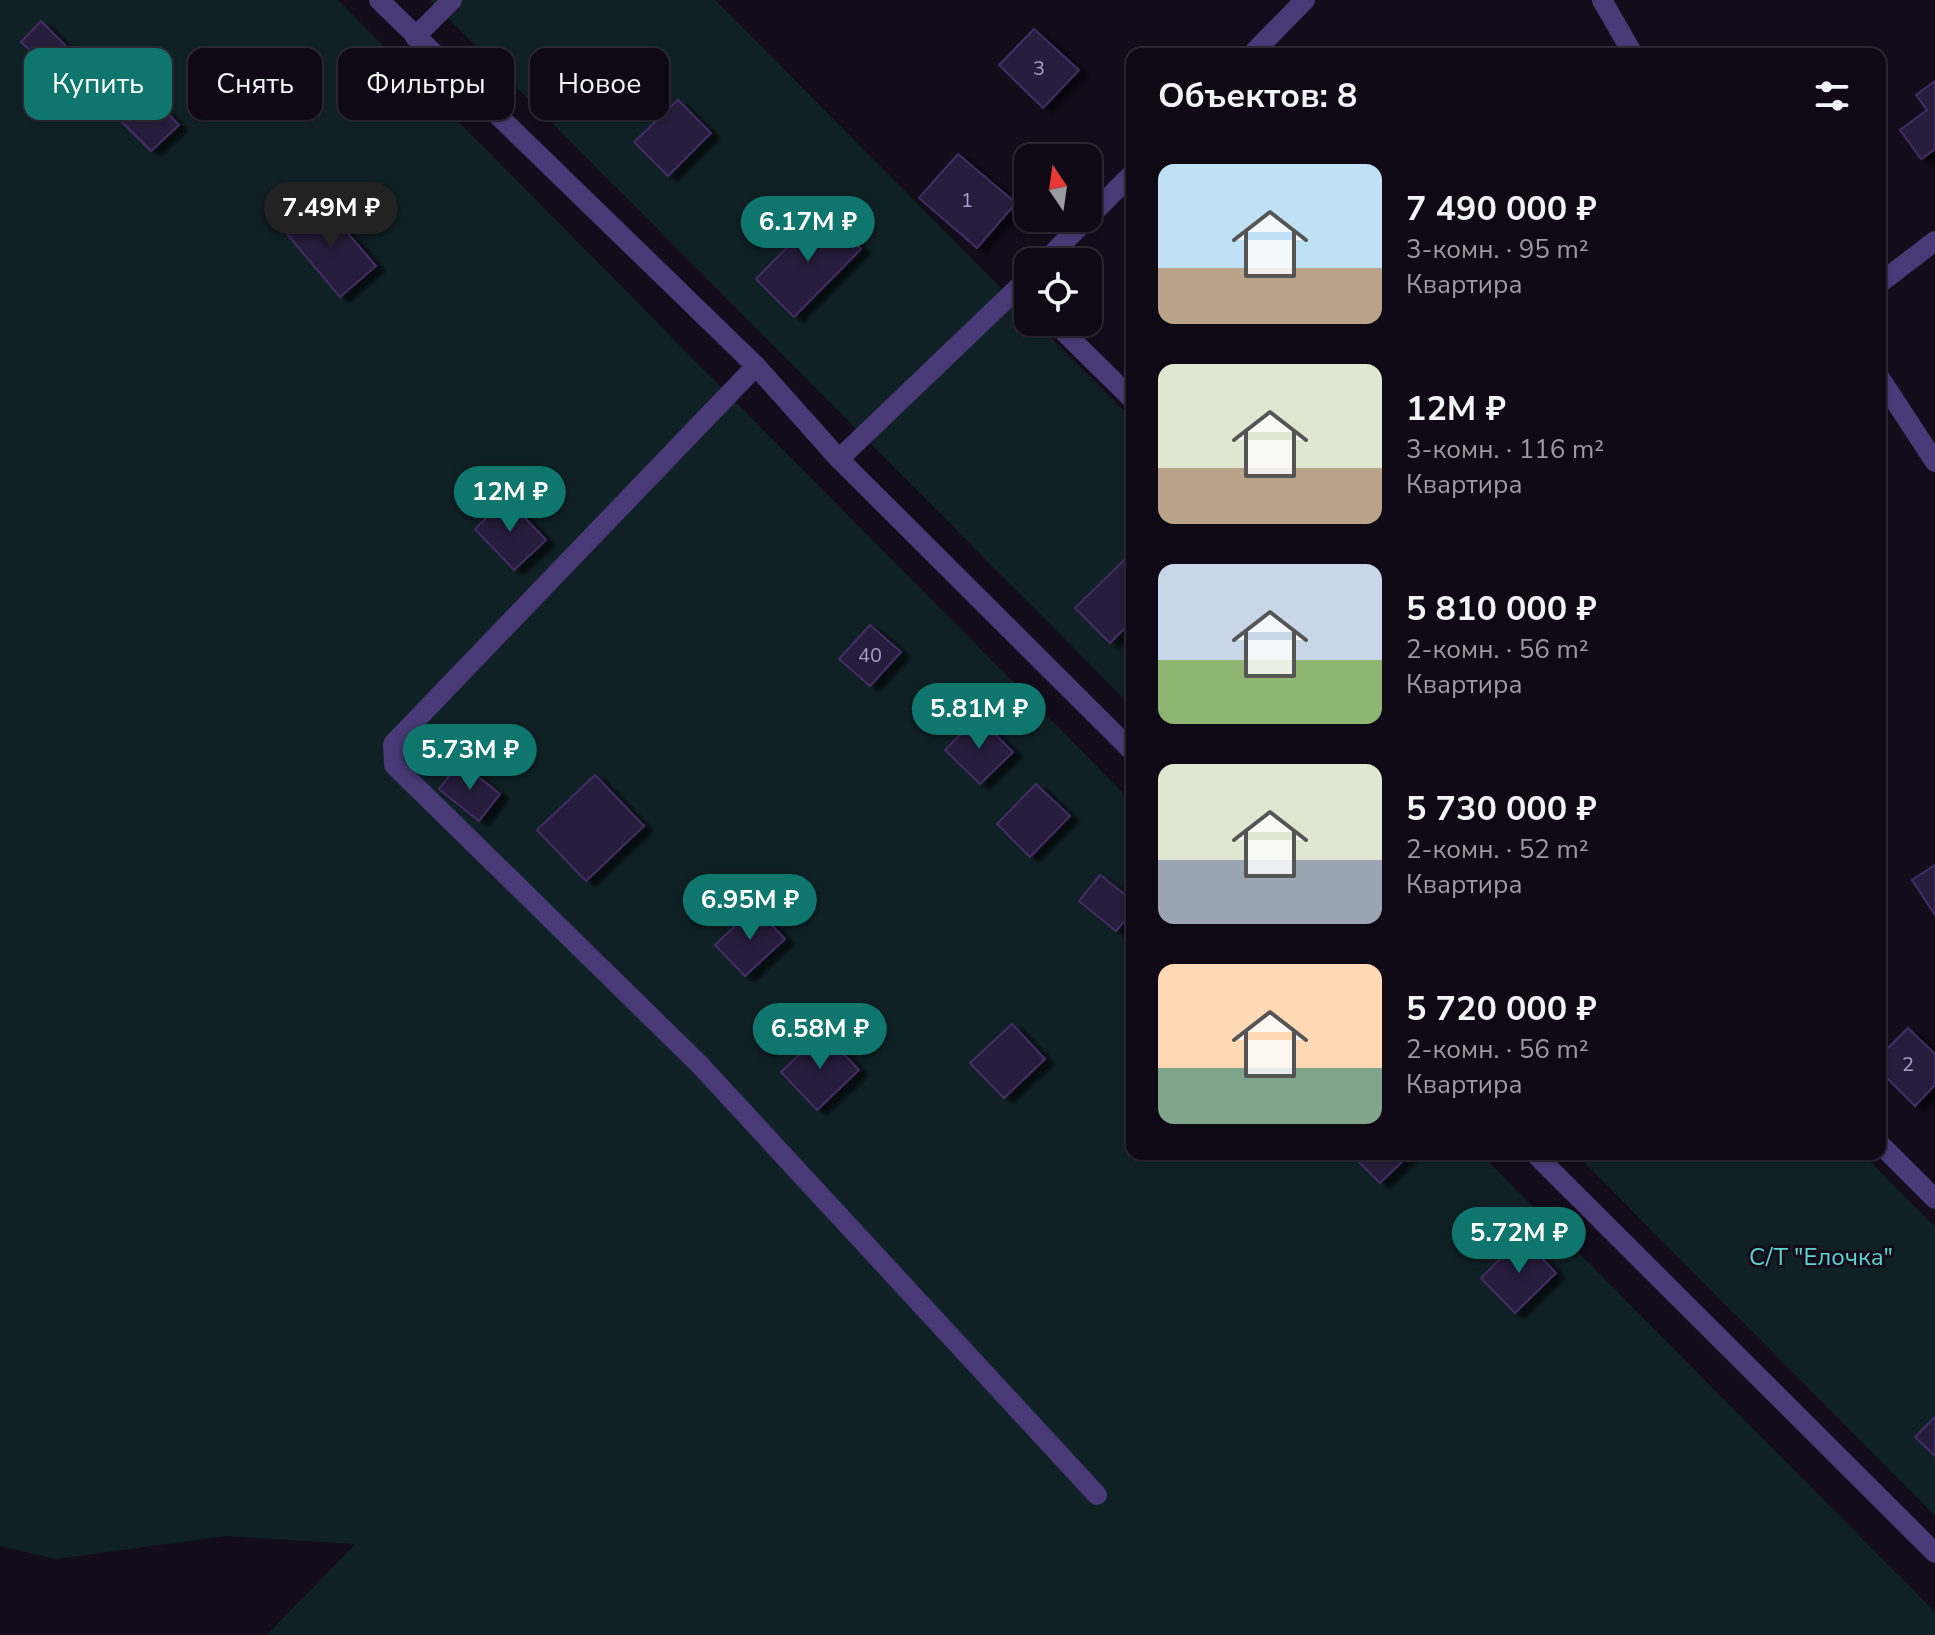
<!DOCTYPE html>
<html lang="ru">
<head>
<meta charset="utf-8">
<style>
  body { margin:0; font-family:"Nunito Sans",sans-serif; background:#17121d; color:#f1f3f6; height:100vh; display:flex; flex-direction:column; font-size:30px; white-space:nowrap }
  * { box-sizing:border-box; margin:0 }
  p { font-size:26px; color:#9b9aa0 }
  .icon { flex:none; width:44px; height:44px; fill:none; stroke:currentColor; stroke-width:2; stroke-linecap:round; stroke-linejoin:round }
  .map { position:relative; flex:1; overflow:hidden }
  .details { position:absolute; left:1126px; top:48px; width:760px; height:1112px; display:flex; flex-direction:column; background:#0e0914; border-radius:16px; box-shadow:0 2px 6px #0004,0 0 0 2px #2e2a34 }
  .details>* { flex:none }
  .banner { position:absolute; left:24px; top:48px; width:760px; height:72px; display:flex; gap:16px }
  .needle { width:52px; rotate:347deg }
  .buttons { position:absolute; left:1014px; top:144px; display:grid; gap:16px }
  .buttons a { display:grid; place-items:center; width:88px; height:88px; border-radius:16px; background:#0e0914; box-shadow:0 2px 6px #0004,0 0 0 2px #2e2a34; font-size:40px }
  .price { position:absolute; translate:-50% -68px; padding:0 18px; border-radius:28px; background:#0f766e; color:#fff; font-size:26px; line-height:52px; filter:drop-shadow(0 2px 4px #0008) }
  .price::after { content:''; position:absolute; left:50%; top:48px; width:24px; height:18px; margin-left:-12px; background:inherit; clip-path:polygon(0 0,100% 0,50% 100%) }
  .price.on { background:#222; color:#fff }
  ul { padding:0; list-style:none }
  li { display:flex; align-items:center; gap:24px; height:200px; padding:0 32px }
  li span { display:grid; place-items:center; flex:none; width:224px; height:160px; border-radius:16px; color:#555 }
  li>.icon { margin-inline-start:auto }
  span .icon { width:96px; height:96px; fill:#fffc; stroke-width:1 }
  li b { font-size:34px }
  h2 { display:flex; justify-content:space-between; align-items:center; height:96px; padding:0 32px; font-size:34px }
  .pill { padding:0 28px; border-radius:16px; background:#0e0914; box-shadow:0 2px 6px #0004,0 0 0 2px #2e2a34; font-size:28px; line-height:72px }
  .pill.on { background:#0f766e; color:#fff }
  .map>svg:first-child { display:block }
</style>
</head>
<body>
<div class="map">
<svg width="1935" height="1635" viewBox="0 0 1935 1635">
  <defs>
    <filter id="shadow"><feDropShadow dx="9" dy="5" stdDeviation="2" flood-color="#0009"/></filter>
  </defs>
  <rect width="100%" height="100%" fill="#120c1b"/>
  <g fill="#102125">
    <polygon points="0,0 338,0 1132,802 1132,1154 1481,1154 1935,1612 1935,1635 267,1635 355,1544 225,1536 56,1559 0,1546"/>
    <polygon points="430,0 715,0 1028,315 1028,322 1035,322 1132,419 1132,707"/>
    <polygon points="1576,1154 1863,1154 1935,1227 1935,1516"/>
  </g>
  <g fill="#271a3b" stroke="#432d65" stroke-width="2" filter="url(#shadow)">
    <polygon points="41,21 69,49 50,69 21,42"/>
    <polygon points="1034,29 1079,70 1043,108 999,65"/>
    <polygon points="1935,81 1935,149 1921,159 1900,130 1927,110 1916,95"/>
    <polygon points="141,86 179,125 151,151 114,114"/>
    <polygon points="678,100 711,133 668,176 634,142"/>
    <polygon points="958,154 1016,203 977,248 919,198"/>
    <polygon points="322,203 376,266 340,297 287,234"/>
    <polygon points="823,211 861,249 794,317 756,279"/>
    <polygon points="507,499 546,540 514,570 475,529"/>
    <polygon points="1125,559 1132,565 1132,621 1110,643 1075,608"/>
    <polygon points="870,625 901,652 870,686 839,659"/>
    <polygon points="978,717 1013,752 980,784 945,750"/>
    <polygon points="460,762 500,794 479,821 439,789"/>
    <polygon points="595,775 644,826 586,881 537,830"/>
    <polygon points="1036,784 1070,816 1030,857 997,824"/>
    <polygon points="1935,865 1935,915 1912,880"/>
    <polygon points="1100,875 1132,900 1132,912 1116,931 1079,901"/>
    <polygon points="755,907 785,939 745,976 715,945"/>
    <polygon points="1012,1024 1045,1059 1004,1098 970,1063"/>
    <polygon points="1908,1028 1935,1054 1935,1085 1915,1106 1880,1071 1880,1056"/>
    <polygon points="823,1032 859,1070 817,1110 781,1072"/>
    <polygon points="1351,1154 1406,1154 1408,1156 1380,1183"/>
    <polygon points="1522,1237 1556,1273 1515,1313 1481,1278"/>
    <polygon points="1935,1417 1935,1456 1915,1437"/>
  </g>
  <g fill="none" stroke-linecap="round" stroke-linejoin="round">
    <polyline stroke="#493a77" stroke-width="20" points="756,366 393,744 394,765 700,1065 1097,1495"/>
    <g stroke="#493a77" stroke-width="20">
      <polyline points="1602,0 1633,54"/>
      <polyline points="415,37 452,0"/>
      <polyline points="1252,54 1305,0"/>
      <polyline points="1044,262 1132,174"/>
      <polyline points="1880,283 1935,241"/>
      <polyline points="1054,322 1132,399"/>
      <polyline points="1880,378 1935,462"/>
      <polyline points="839,459 1028,278"/>
      <polyline points="1880,1144 1935,1199"/>
    </g>
    <g stroke="#493a77" stroke-width="20">
      <polyline points="379,0 756,366 839,459 1132,751"/>
      <polyline points="1535,1154 1935,1553"/>
    </g>
  </g>
  <g text-anchor="middle" stroke-width="6" stroke-linejoin="round" paint-order="stroke">
    <g font-size="20" fill="#ac9ecb">
      <text x="1039" y="75">3</text>
      <text x="967" y="207">1</text>
      <text x="870" y="662">40</text>
      <text x="1908" y="1071">2</text>
    </g>
    <g font-size="24" fill="#5dd5ce" stroke="#120c1b">
      <text x="1821" y="1265">С/Т "Елочка"</text>
    </g>
  </g>
</svg>
<div class="buttons">
<a><svg class="needle" viewBox="-14 -14 28 28"><path d="M0-13l5 13h-10z" fill="#e53935"/><path d="M0 13l5-13h-10z" fill="#9b9aa0"/></svg></a>
<a><svg class="icon" aria-label="locate" viewBox="0 0 24 24"><circle cx="12" cy="12" r="6"/><path d="M12 2v4M12 18v4M2 12h4M18 12h4"/></svg></a>
</div>
<b class="price on" style="left:331px;top:250px">7.49M ₽</b>
<b class="price" style="left:808px;top:264px">6.17M ₽</b>
<b class="price" style="left:510px;top:534px">12M ₽</b>
<b class="price" style="left:979px;top:751px">5.81M ₽</b>
<b class="price" style="left:470px;top:792px">5.73M ₽</b>
<b class="price" style="left:750px;top:942px">6.95M ₽</b>
<b class="price" style="left:820px;top:1071px">6.58M ₽</b>
<b class="price" style="left:1519px;top:1275px">5.72M ₽</b>
<div class="banner">
<a class="pill on">Купить</a>
<a class="pill">Снять</a>
<a class="pill">Фильтры</a>
<a class="pill">Новое</a>
</div>
<section class="details">
<h2>Объектов: 8<svg class="icon" aria-label="filters" viewBox="0 0 24 24"><path d="M4 7h16M4 17h16"/><circle cx="9" cy="7" r="2"/><circle cx="15" cy="17" r="2"/></svg></h2>
<ul>
<li><span style="background:linear-gradient(#bfe0f5 65%,#b9a48a 0)"><svg class="icon" aria-label="home" viewBox="0 0 24 24"><path d="M3 11l9-7 9 7M6 9v11h12V9"/></svg></span><div><b>7 490 000 ₽</b><p>3-комн. · 95 m²</p><p>Квартира</p></div></li>
<li><span style="background:linear-gradient(#dfe7d0 65%,#b9a48a 0)"><svg class="icon" aria-label="home" viewBox="0 0 24 24"><path d="M3 11l9-7 9 7M6 9v11h12V9"/></svg></span><div><b>12M ₽</b><p>3-комн. · 116 m²</p><p>Квартира</p></div></li>
<li><span style="background:linear-gradient(#c9d6e8 60%,#8fb573 0)"><svg class="icon" aria-label="home" viewBox="0 0 24 24"><path d="M3 11l9-7 9 7M6 9v11h12V9"/></svg></span><div><b>5 810 000 ₽</b><p>2-комн. · 56 m²</p><p>Квартира</p></div></li>
<li><span style="background:linear-gradient(#dfe7d0 60%,#9aa5b1 0)"><svg class="icon" aria-label="home" viewBox="0 0 24 24"><path d="M3 11l9-7 9 7M6 9v11h12V9"/></svg></span><div><b>5 730 000 ₽</b><p>2-комн. · 52 m²</p><p>Квартира</p></div></li>
<li><span style="background:linear-gradient(#ffd9b3 65%,#7fa58c 0)"><svg class="icon" aria-label="home" viewBox="0 0 24 24"><path d="M3 11l9-7 9 7M6 9v11h12V9"/></svg></span><div><b>5 720 000 ₽</b><p>2-комн. · 56 m²</p><p>Квартира</p></div></li>
</ul>
</section>
</div>
</body>
</html>
